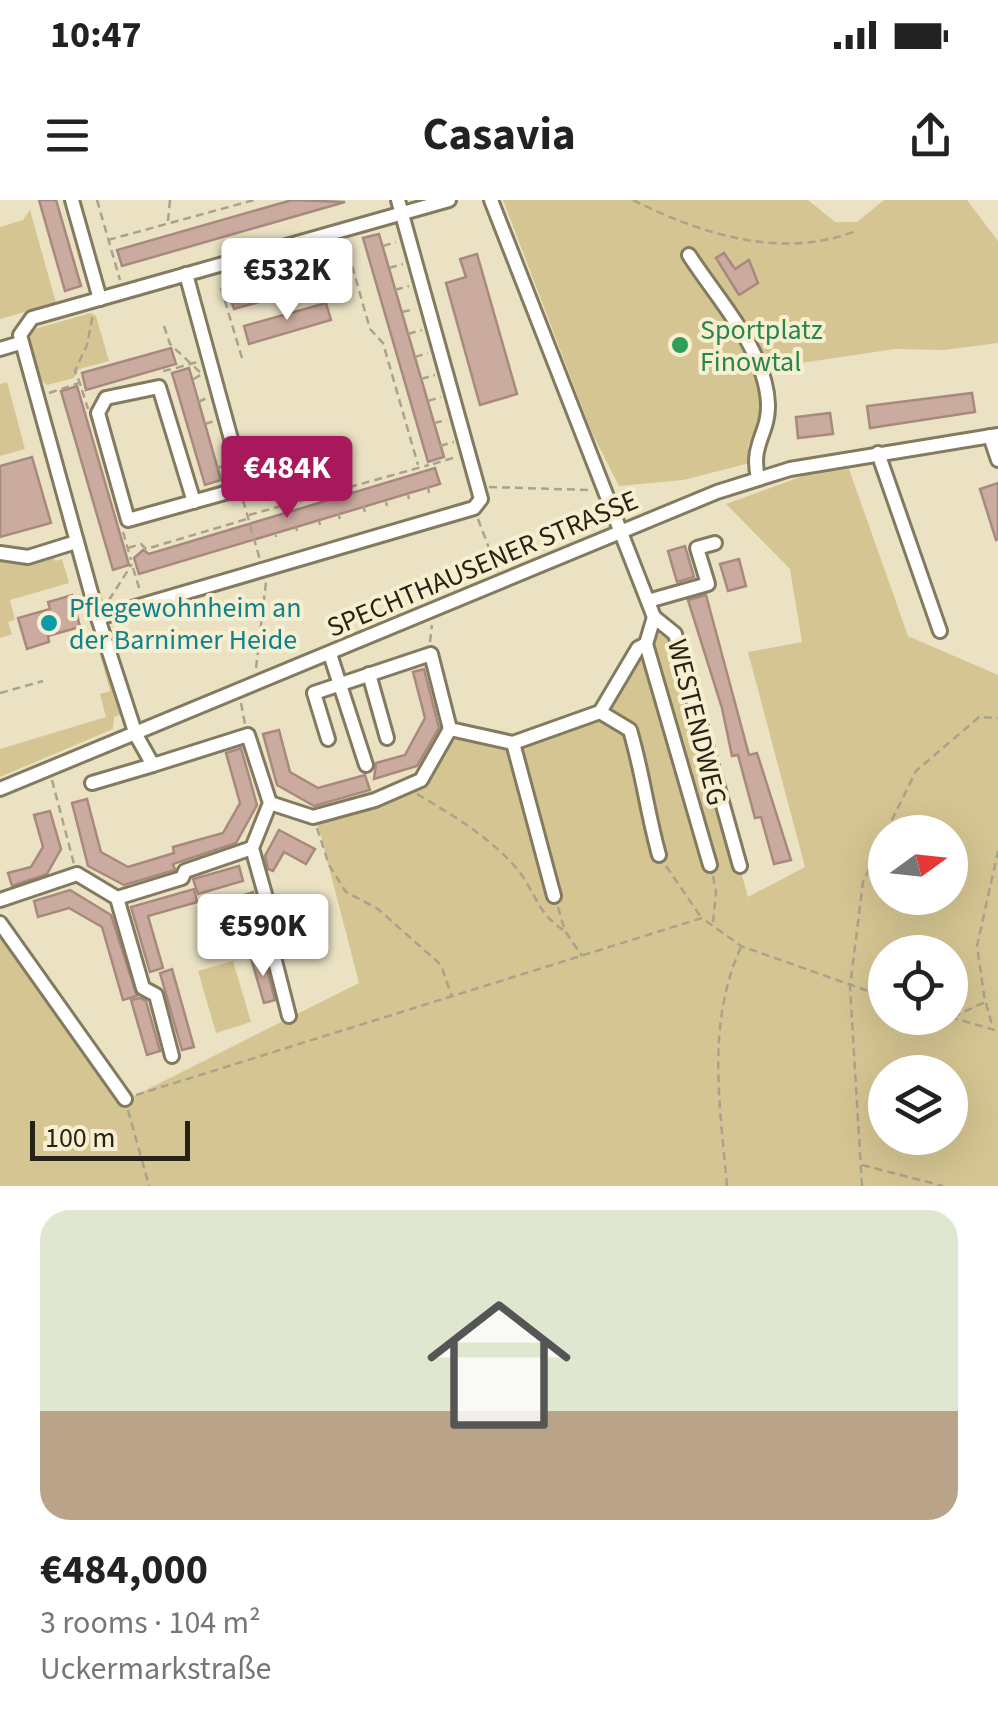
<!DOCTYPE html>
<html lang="en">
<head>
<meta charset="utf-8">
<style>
  body { margin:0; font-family:"Source Sans 3",sans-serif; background:#f2f2f2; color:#222; height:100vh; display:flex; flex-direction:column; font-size:38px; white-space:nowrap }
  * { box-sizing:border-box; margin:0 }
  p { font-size:32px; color:#767676 }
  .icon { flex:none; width:55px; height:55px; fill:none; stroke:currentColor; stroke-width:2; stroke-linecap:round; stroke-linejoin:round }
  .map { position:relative; height:986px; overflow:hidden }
  .drawer { display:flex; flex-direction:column; background:#fff; flex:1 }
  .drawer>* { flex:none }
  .needle { width:65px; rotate:75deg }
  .controls { position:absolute; left:868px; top:615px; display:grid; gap:20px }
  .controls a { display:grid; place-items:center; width:100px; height:100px; border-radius:50%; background:#fff; box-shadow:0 10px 40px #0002; font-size:50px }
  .scale { position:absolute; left:30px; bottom:25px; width:160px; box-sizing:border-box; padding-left:10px; border:5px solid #252216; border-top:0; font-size:28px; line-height:35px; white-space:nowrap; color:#252216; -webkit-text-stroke:8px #f8efd1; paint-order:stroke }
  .price { position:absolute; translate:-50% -85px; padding:0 22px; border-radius:10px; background:#fff; color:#222; font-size:32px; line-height:65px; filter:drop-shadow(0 2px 5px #0008) }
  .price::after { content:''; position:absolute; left:50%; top:60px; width:30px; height:22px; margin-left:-15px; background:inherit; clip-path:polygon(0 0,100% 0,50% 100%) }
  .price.active { background:#a7195a; color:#fff }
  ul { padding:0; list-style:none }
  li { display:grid; align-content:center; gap:20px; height:530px; padding:0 40px }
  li+li { border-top:2px solid #e0e0e0 }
  li span { display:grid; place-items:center; height:310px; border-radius:30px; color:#555 }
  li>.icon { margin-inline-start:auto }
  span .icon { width:180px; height:180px; fill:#fffc; stroke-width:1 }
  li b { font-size:42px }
  .status { display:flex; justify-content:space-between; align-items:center; height:70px; padding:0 50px; background:#fff; direction:ltr }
  .status svg { height:28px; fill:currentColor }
  header { display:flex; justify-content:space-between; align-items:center; height:130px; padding:0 40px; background:#fff; font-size:45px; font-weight:700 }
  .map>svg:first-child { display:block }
</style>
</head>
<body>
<div class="status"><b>10:47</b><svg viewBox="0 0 49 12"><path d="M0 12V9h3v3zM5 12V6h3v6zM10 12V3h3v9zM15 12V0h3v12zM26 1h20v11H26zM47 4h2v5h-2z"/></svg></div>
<header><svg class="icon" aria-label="menu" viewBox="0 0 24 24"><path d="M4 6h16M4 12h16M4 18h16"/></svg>Casavia<svg class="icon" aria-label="share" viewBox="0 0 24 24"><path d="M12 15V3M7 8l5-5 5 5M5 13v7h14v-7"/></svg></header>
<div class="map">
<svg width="998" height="986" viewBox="0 0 998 986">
  <rect width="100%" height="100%" fill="#ebe2c4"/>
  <g fill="#d5c592" fill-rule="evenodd">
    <path d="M503,0H808L835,22H857L884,0H967L998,41V143L944,150L895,149L760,169C765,198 767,222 748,245L750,263L683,280L619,286L592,233Z"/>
    <polygon points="30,10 56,103 0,119 0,27 23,20"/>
    <path d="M91,113L96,116L109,161L79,169L74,178L47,185C32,174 25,147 31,130Z"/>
    <polygon points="7,182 25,249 0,256 0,184"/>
    <path d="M849,269L908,436L998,475V986H0V734L124,901L359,783L316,617L425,585L455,536L520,544L600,512L654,417L675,434L748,697L805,667L748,452L802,442L790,369L726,304L803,276ZM885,632H950V698H885ZM885,752H950V818H885ZM885,872H950V938H885Z"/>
    <polygon points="53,354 55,361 62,359 69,383 10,400 15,420 8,422 12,434 0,438 0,358"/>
    <polygon points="105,445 126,513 114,517 113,529 0,577 0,549 106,517 100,494 110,491 98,447"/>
    <polygon points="233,761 251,822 216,833 198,771"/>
  </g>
  <g fill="#cbab9f" stroke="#a8897e" stroke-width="2.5">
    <polygon points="39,0 56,0 81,86 65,91"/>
    <polygon points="292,0 345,2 122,66 117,50"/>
    <polygon points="379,34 444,257 428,262 363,38"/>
    <polygon points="724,53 735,69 749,60 758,83 739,95 716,58"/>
    <polygon points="477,54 517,194 480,205 446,83 466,77 460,59"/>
    <polygon points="322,65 326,83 234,109 228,92"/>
    <polygon points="326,103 331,120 249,144 244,126"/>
    <polygon points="171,148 176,164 86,190 82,173"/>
    <polygon points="189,168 221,280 205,285 172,173"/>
    <polygon points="77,186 129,365 113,370 61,191"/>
    <polygon points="972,193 975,212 870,228 867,206"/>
    <polygon points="830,213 833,234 798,238 796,217"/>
    <polygon points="32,257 51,323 0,337 0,266"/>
    <polygon points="435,268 440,284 139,374 134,358 143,350 149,354"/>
    <polygon points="998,283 998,339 996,340 980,289"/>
    <polygon points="685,346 694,377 677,382 668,351"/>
    <polygon points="739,359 746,386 728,391 720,364"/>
    <polygon points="72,395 80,427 48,436 49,442 27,449 18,418 50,409 48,402"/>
    <polygon points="706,395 749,555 757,553 791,660 774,664 761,617 755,618 738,555 732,556 722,508 688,400"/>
    <polygon points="424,469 439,528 417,566 374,579 376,563 405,555 425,518 413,472"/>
    <polygon points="279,530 290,572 318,588 365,575 370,590 314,606 277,585 263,534"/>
    <polygon points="241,548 257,605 236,643 173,664 175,670 124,685 88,666 72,603 87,599 101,652 128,667 174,653 173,647 223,633 240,603 226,553"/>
    <polygon points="50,611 61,649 47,674 12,686 8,673 31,667 43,647 34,615"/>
    <polygon points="279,630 315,649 306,664 284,652 273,671 268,669 265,656"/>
    <polygon points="239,666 243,681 198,694 193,679"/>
    <polygon points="194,689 197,702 148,716 163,768 150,772 131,707"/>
    <polygon points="70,690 111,715 137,796 123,800 102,727 69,708 38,717 34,701"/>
    <polygon points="253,692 268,744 257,750 241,696"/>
    <polygon points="263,755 275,800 264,803 251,758"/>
    <polygon points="172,769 194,847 182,850 160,773"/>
    <polygon points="140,798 146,801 160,851 147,855 131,800"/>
  </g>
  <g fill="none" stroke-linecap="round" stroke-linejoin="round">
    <g stroke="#837b5f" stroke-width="18">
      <g id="minor">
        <polyline points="72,0 100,99"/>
        <polyline points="491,0 654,417 675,434 740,666"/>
        <path d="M689,55C717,99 766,150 768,204C769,234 750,244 758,278"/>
        <polyline points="186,74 243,283 239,289 128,320 98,213 106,198 159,187 194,302"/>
        <polyline points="0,149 20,143"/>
        <polyline points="990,236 998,260"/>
        <polyline points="878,253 940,431"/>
        <polyline points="0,353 28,357 76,342"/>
        <polyline points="648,401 708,384 697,348 715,343"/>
        <polyline points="654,417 646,444 710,665"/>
        <polyline points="98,418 474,308 481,299 398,0"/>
        <polyline points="330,454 366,565"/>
        <polyline points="369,474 387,538"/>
        <path d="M600,512L630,530C643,574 647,612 659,655"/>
        <polyline points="328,539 314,493 431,454 450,529 513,543 554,696"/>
        <polyline points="513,543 600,512 638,448 646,444"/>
        <polyline points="92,583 153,565"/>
        <polyline points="0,589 717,292 790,269 998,235"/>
        <polyline points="270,603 313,617 375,600 421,580 450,529"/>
        <polyline points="117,698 182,678 185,671 252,648"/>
        <polyline points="0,700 77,674 117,698 143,788 156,795 172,856"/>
        <polyline points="0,723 125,899"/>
        <polyline points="289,816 274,757 279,744 252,648 270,603 248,535 153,565 136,535 98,418 20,135 32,118 449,0"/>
      </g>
    </g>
    <g stroke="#aaa38b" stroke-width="2.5" stroke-dasharray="8 5" stroke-linecap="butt">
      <polyline points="97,0 120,80"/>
      <path d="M633,0C701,34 782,60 856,31"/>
      <polyline points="168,21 170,0"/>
      <polyline points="108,40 254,0"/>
      <polyline points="345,41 370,129 383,143 418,265"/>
      <polyline points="383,46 396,42"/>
      <polyline points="389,68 403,64"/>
      <polyline points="228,73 240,81"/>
      <polyline points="395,90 409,86"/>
      <polyline points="402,112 415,109"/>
      <polyline points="164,126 170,144 202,174 192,180"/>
      <polyline points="408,134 422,130"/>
      <polyline points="415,157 428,153"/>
      <polyline points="242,158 221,88 312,58 311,51"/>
      <polyline points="176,168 197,162"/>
      <polyline points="163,171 172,169"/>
      <polyline points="421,179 435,175"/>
      <polyline points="81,186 75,171 87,145 93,114"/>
      <polyline points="82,190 88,209"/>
      <polyline points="49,193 79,183"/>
      <polyline points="428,201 441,197"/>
      <polyline points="198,202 207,198"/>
      <polyline points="434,223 447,220"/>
      <polyline points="205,224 214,221"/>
      <polyline points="440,246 454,242"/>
      <polyline points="433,264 456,257"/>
      <polyline points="217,268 227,265"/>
      <polyline points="428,287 429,293"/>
      <polyline points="489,287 591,290"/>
      <polyline points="408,295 409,299"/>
      <polyline points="243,300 260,360"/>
      <polyline points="386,302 387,306"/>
      <polyline points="363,306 365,312"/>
      <polyline points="338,313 340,319"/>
      <polyline points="249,315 429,265"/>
      <polyline points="478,319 498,372"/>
      <polyline points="319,321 320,325"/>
      <polyline points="296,327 297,331"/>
      <polyline points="123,332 131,360"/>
      <polyline points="276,335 276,337"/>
      <polyline points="128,348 141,344 146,349 247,319"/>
      <polyline points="133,368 140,391"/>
      <polyline points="109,400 132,364"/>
      <polyline points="430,442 432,425"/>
      <polyline points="256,468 266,382"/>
      <polyline points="0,493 43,481"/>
      <polyline points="241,503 245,524"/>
      <polyline points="52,580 74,664"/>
      <path d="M417,594C454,616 490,637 518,670C536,693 538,715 565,731"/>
      <polyline points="317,628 329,665 346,692 378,709 441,765 452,797"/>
      <polyline points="886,632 916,571 979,517 998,518"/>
      <polyline points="666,666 701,717"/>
      <polyline points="713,676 716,693 713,722"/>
      <polyline points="558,707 565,731 582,756"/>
      <polyline points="986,803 993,829"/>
      <polyline points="950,817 998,831"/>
      <polyline points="953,817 985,802 977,746 998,651"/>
      <polyline points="136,895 702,718 741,746 885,797"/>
      <polyline points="128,910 149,986"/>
      <polyline points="862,965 943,986"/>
      <path d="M727,986C720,905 706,824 741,747"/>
      <polyline points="862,986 850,787 863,682 885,635"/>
    </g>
    <use href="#minor" stroke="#fff" stroke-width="12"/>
  </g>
  <circle fill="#2e9e5b" stroke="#f8efd1" stroke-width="4" cx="680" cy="145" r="10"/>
  <circle fill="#0f9aa8" stroke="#f8efd1" stroke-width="4" cx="49" cy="423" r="10"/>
  <g text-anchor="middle" stroke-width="8" stroke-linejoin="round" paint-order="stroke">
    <g font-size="28" fill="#27864d" stroke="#f8efd1" text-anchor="start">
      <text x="700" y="139">Sportplatz<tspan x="700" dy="32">Finowtal</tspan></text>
    </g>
    <g font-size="28" fill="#252216" stroke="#f8efd1">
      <text transform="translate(482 363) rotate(-23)" y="10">SPECHTHAUSENER STRASSE</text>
      <text transform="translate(698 522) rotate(76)" y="10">WESTENDWEG</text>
    </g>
    <g font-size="28" fill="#0d838f" stroke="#f8efd1" text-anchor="start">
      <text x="69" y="417">Pflegewohnheim an<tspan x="69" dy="32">der Barnimer Heide</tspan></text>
    </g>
  </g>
</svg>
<div class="controls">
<a><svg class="needle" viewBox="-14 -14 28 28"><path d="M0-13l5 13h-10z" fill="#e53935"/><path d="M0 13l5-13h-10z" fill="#767676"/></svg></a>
<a><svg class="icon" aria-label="locate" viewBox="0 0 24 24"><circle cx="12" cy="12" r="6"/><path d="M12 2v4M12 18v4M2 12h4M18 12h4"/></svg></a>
<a><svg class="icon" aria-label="layers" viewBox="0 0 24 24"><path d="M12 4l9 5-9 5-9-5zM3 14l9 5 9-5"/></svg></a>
</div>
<div class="scale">100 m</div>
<b class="price" style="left:287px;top:123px">€532K</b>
<b class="price active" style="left:287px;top:321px">€484K</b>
<b class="price" style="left:263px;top:779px">€590K</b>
</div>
<section class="drawer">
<ul>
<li><span style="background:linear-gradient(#dfe7d0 65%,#b9a48a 0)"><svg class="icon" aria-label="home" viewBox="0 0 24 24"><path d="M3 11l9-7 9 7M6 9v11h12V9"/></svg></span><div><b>€484,000</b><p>3 rooms · 104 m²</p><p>Uckermarkstraße</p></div></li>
</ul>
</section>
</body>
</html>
